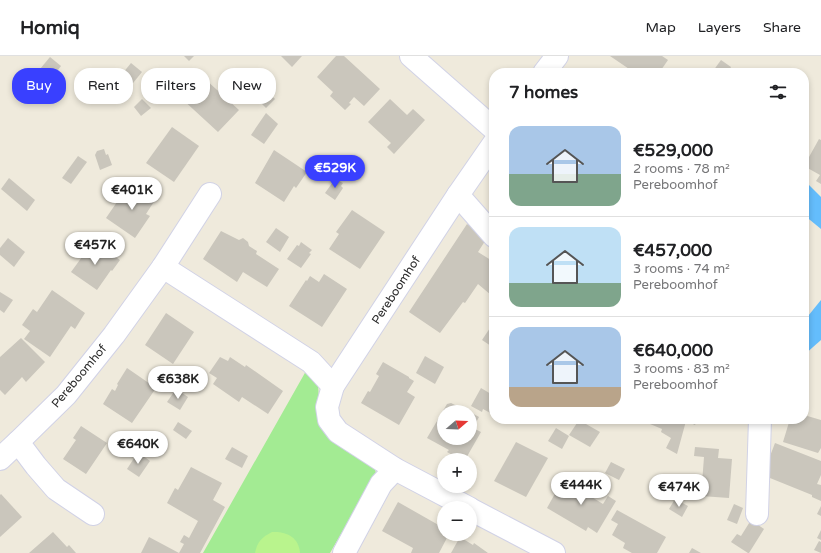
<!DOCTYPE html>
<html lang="en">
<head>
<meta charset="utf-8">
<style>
  body { margin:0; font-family:"Varela Round",sans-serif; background:#f2f2f2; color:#202124; height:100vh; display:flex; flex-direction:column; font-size:15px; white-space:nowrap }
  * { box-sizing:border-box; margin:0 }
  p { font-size:13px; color:#757577 }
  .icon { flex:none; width:22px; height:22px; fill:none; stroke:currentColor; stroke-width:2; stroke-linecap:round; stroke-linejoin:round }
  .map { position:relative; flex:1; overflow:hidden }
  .drawer { position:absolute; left:489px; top:12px; width:320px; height:356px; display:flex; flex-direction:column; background:#fff; border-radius:16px; box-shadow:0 2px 6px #0003 }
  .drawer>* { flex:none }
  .banner { position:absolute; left:12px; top:12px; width:380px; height:36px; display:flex; gap:8px }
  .needle { width:26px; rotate:71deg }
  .controls { position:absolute; left:437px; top:349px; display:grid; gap:8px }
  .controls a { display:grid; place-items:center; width:40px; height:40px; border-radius:50%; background:#fff; box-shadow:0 2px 6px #0003; font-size:20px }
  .price { position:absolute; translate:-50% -34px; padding:0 9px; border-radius:14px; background:#fff; color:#222; font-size:13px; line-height:26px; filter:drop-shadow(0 1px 2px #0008) }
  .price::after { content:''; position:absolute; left:50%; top:24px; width:12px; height:9px; margin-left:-6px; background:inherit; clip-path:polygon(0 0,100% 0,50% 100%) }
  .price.active { background:#3940ff; color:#fff }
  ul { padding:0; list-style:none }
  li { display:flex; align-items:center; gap:12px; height:100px; padding:0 20px }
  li+li { border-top:1px solid #e0e0e0 }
  li span { display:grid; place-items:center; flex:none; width:112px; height:80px; border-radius:12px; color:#555 }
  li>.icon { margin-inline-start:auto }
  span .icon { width:48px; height:48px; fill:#fffc; stroke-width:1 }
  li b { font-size:17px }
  h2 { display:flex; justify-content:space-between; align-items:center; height:48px; padding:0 20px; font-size:17px }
  .tag { padding:0 14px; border-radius:16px; background:#fff; box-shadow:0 2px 6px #0003; font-size:14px; line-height:36px }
  .tag.active { background:#3940ff; color:#fff }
  header { display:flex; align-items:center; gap:24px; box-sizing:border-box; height:56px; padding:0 20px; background:#fff; border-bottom:1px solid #e0e0e0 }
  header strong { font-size:19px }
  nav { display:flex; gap:22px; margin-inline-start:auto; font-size:14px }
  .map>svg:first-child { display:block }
</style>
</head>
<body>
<header>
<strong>Homiq</strong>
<nav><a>Map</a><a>Layers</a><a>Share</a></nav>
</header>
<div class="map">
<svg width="821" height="497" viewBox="0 0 821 497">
  <rect width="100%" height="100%" fill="#efeadc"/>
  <polygon fill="#a3eb93" points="306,315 318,328 320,360 373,407 376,417 330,497 203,497"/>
  <path fill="#b9f48d" d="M272,476C286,475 299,481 300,497H255C257,486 262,481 272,476Z"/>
  <g fill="#64bdfc">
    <polygon points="804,124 821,141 821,173 804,159"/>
    <polygon points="821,244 821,284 804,299 804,265"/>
  </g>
  <g fill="#cac6bc">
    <polygon points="184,0 194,0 189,5"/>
    <polygon points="281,0 302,0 292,11"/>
    <polygon points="336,0 344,0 380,33 364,50 354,41 349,47 351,48 345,54 330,40 333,36 317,21"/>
    <polygon points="610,0 662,0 668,4 659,17 635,17"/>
    <polygon points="50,1 61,10 51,23 40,13"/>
    <polygon points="721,4 731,11 728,17 716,17 713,15"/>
    <polygon points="131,7 142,16 129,32 118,23"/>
    <polygon points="193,12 239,54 218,76 181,42 190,32 182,24"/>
    <polygon points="267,35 275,43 266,52 258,44"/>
    <polygon points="142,43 151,52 141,60 134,51"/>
    <polygon points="390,43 407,59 413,53 425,64 394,98 387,91 391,87 368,66"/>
    <polygon points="266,57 278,68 264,88 251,79"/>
    <polygon points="172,71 199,90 174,126 146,107"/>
    <polygon points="819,83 821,84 821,128 816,125 820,119 804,110"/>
    <polygon points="104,93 106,99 108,98 112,109 100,114 95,99 97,95"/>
    <polygon points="274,94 307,116 296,132 294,130 284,146 255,127"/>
    <polygon points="78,100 87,106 71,128 62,122"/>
    <polygon points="9,122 35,144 27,155 1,133"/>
    <polygon points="335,123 343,127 341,130 343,132 335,144 325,137"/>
    <polygon points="139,129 157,141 146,158 150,160 135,182 106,162 126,133 132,138"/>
    <polygon points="352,154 385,176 360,213 329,193 339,178 336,176"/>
    <polygon points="467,168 487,182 478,196 494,206 494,235 491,239 478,228 465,247 463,246 440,277 409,256"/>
    <polygon points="276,172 289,181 280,196 266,186"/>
    <polygon points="221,175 239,184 243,182 248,186 249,190 257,195 256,198 279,213 267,231 243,216 237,226 203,203"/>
    <polygon points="8,182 25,196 14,211 0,199 0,192"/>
    <polygon points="93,186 120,204 112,215 111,214 97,234 71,216"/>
    <polygon points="301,186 312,194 309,197 311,198 301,212 287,203 297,189 299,190"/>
    <polygon points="324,218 347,233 322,271 289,250 306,224 307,225 310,220 319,226"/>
    <polygon points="52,234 85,257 75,273 71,270 50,301 24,283 30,275 22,269 33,253 37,256"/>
    <polygon points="0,236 13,244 4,257 0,254"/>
    <polygon points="166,257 194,276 173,308 145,289"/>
    <polygon points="494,266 494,292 482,284"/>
    <polygon points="21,282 45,306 26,326 22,321 5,339 0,334 0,301"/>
    <polygon points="425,300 444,311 435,328 416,317"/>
    <polygon points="220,301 228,305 230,301 245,311 246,309 283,335 268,358 242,341 239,346 213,328 217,322 209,317"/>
    <polygon points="383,306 409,321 409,322 414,325 407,336 415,341 399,369 361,347 368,335 370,336 379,320 376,318"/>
    <polygon points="127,312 156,332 132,367 103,348 112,333 115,335 118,329 117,328"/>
    <polygon points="481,332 491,338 492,335 494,336 494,359 483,353 482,356 471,350"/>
    <polygon points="176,333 188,341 180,354 167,346"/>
    <polygon points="451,347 469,356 444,356 444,382 470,382 470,356 479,361 473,372 481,376 465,404 461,404 447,396 449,394 427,382 447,348"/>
    <polygon points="804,359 821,364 821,392 818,397 783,386 790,363 804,363"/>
    <polygon points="653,363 698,363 695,369 686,365 677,398 666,392 671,382 661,376 662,373 650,368"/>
    <polygon points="579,364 600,376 590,391 569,379"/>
    <polygon points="178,366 192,375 186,383 173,374"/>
    <polygon points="81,370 107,387 86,418 63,403 76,384 73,382"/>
    <polygon points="556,372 569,380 562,393 548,385"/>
    <polygon points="516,386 548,402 526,441 494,425"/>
    <polygon points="775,387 821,405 821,419 817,428 821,429 821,445 812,441 812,439 765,420 767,408"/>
    <polygon points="232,391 248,400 242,412 225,403"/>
    <polygon points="695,391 719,393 718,402 732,403 729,442 701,440 704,401 694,400"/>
    <polygon points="138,396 150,405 139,421 127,413"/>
    <polygon points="611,406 625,413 619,424 605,417"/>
    <polygon points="191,411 222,427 213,444 225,451 200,497 141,497 149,481 179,497 184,488 180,486 184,479 189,482 198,465 167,447 175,432 178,434"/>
    <polygon points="562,425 573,431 576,426 581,425 592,430 593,434 590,440 603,448 608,440 616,445 597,477 588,471 586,475 547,452"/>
    <polygon points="1,438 22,461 0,481 0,439"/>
    <polygon points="675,443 688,450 682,461 669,453"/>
    <polygon points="398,446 442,471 444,473 444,478 449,478 439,497 411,497 413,492 382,475"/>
    <polygon points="734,448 743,452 737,468 727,464"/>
    <polygon points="821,450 821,460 817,458"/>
    <polygon points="617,454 666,481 657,497 632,497 623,492 625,487 612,479 618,468 611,464"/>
    <polygon points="751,464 764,473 749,497 748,497 731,486 737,478 741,480"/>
    <polygon points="821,474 821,484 817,482"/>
    <polygon points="53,476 67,491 69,489 76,497 29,497"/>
    <polygon points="460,481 473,489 474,487 488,497 451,497"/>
    <polygon points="819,485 821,486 821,497 814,494"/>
    <polygon points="692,492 701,497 689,497"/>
  </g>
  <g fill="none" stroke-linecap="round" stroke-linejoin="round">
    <g stroke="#d1d2e6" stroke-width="24">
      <g id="minor">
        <polyline points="411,0 494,73"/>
        <polyline points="544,17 557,0"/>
        <polyline points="458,139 494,180"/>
        <polyline points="163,211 210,138"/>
        <polyline points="0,403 18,386"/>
        <polyline points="469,452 395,413 338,376 329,364 327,351 333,330 458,139 494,87"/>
        <polyline points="470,453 554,497"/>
        <polyline points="93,458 56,433 36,410 18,386 66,339 114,279 163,211 311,306 333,330"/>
        <polyline points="757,458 760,363"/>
        <polyline points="344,497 381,428 395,413"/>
      </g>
    </g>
    <use href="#minor" stroke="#fff" stroke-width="22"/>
  </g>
  <g text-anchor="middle" stroke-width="3.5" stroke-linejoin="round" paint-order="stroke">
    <g font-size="12" fill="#2b2b2b" stroke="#fff">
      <text transform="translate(396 234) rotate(-57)" y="4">Pereboomhof</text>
      <text transform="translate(79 320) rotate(-50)" y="4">Pereboomhof</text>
    </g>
  </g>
</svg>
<div class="controls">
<a><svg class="needle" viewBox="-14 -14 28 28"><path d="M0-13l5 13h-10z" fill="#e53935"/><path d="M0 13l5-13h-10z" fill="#757577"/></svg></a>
<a>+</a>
<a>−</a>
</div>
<b class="price active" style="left:335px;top:133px">€529K</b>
<b class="price" style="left:132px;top:155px">€401K</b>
<b class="price" style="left:95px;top:210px">€457K</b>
<b class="price" style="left:178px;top:344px">€638K</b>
<b class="price" style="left:138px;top:409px">€640K</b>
<b class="price" style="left:581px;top:450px">€444K</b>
<b class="price" style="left:679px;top:452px">€474K</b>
<div class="banner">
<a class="tag active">Buy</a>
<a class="tag">Rent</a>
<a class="tag">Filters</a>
<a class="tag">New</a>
</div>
<section class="drawer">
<h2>7 homes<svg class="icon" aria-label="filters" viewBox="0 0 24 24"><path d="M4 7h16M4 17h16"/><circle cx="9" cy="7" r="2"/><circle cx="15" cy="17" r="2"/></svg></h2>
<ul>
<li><span style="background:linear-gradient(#a9c7e8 60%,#7fa58c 0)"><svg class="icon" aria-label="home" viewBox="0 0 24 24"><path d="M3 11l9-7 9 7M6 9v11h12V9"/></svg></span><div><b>€529,000</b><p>2 rooms · 78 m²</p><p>Pereboomhof</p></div></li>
<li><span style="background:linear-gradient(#bfe0f5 70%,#7fa58c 0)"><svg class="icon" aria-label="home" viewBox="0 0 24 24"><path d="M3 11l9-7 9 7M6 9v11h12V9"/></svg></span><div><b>€457,000</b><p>3 rooms · 74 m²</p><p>Pereboomhof</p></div></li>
<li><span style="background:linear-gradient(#a9c7e8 75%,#b9a48a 0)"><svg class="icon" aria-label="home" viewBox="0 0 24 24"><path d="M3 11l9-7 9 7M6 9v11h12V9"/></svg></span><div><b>€640,000</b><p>3 rooms · 83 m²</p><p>Pereboomhof</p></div></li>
</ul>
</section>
</div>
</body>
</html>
